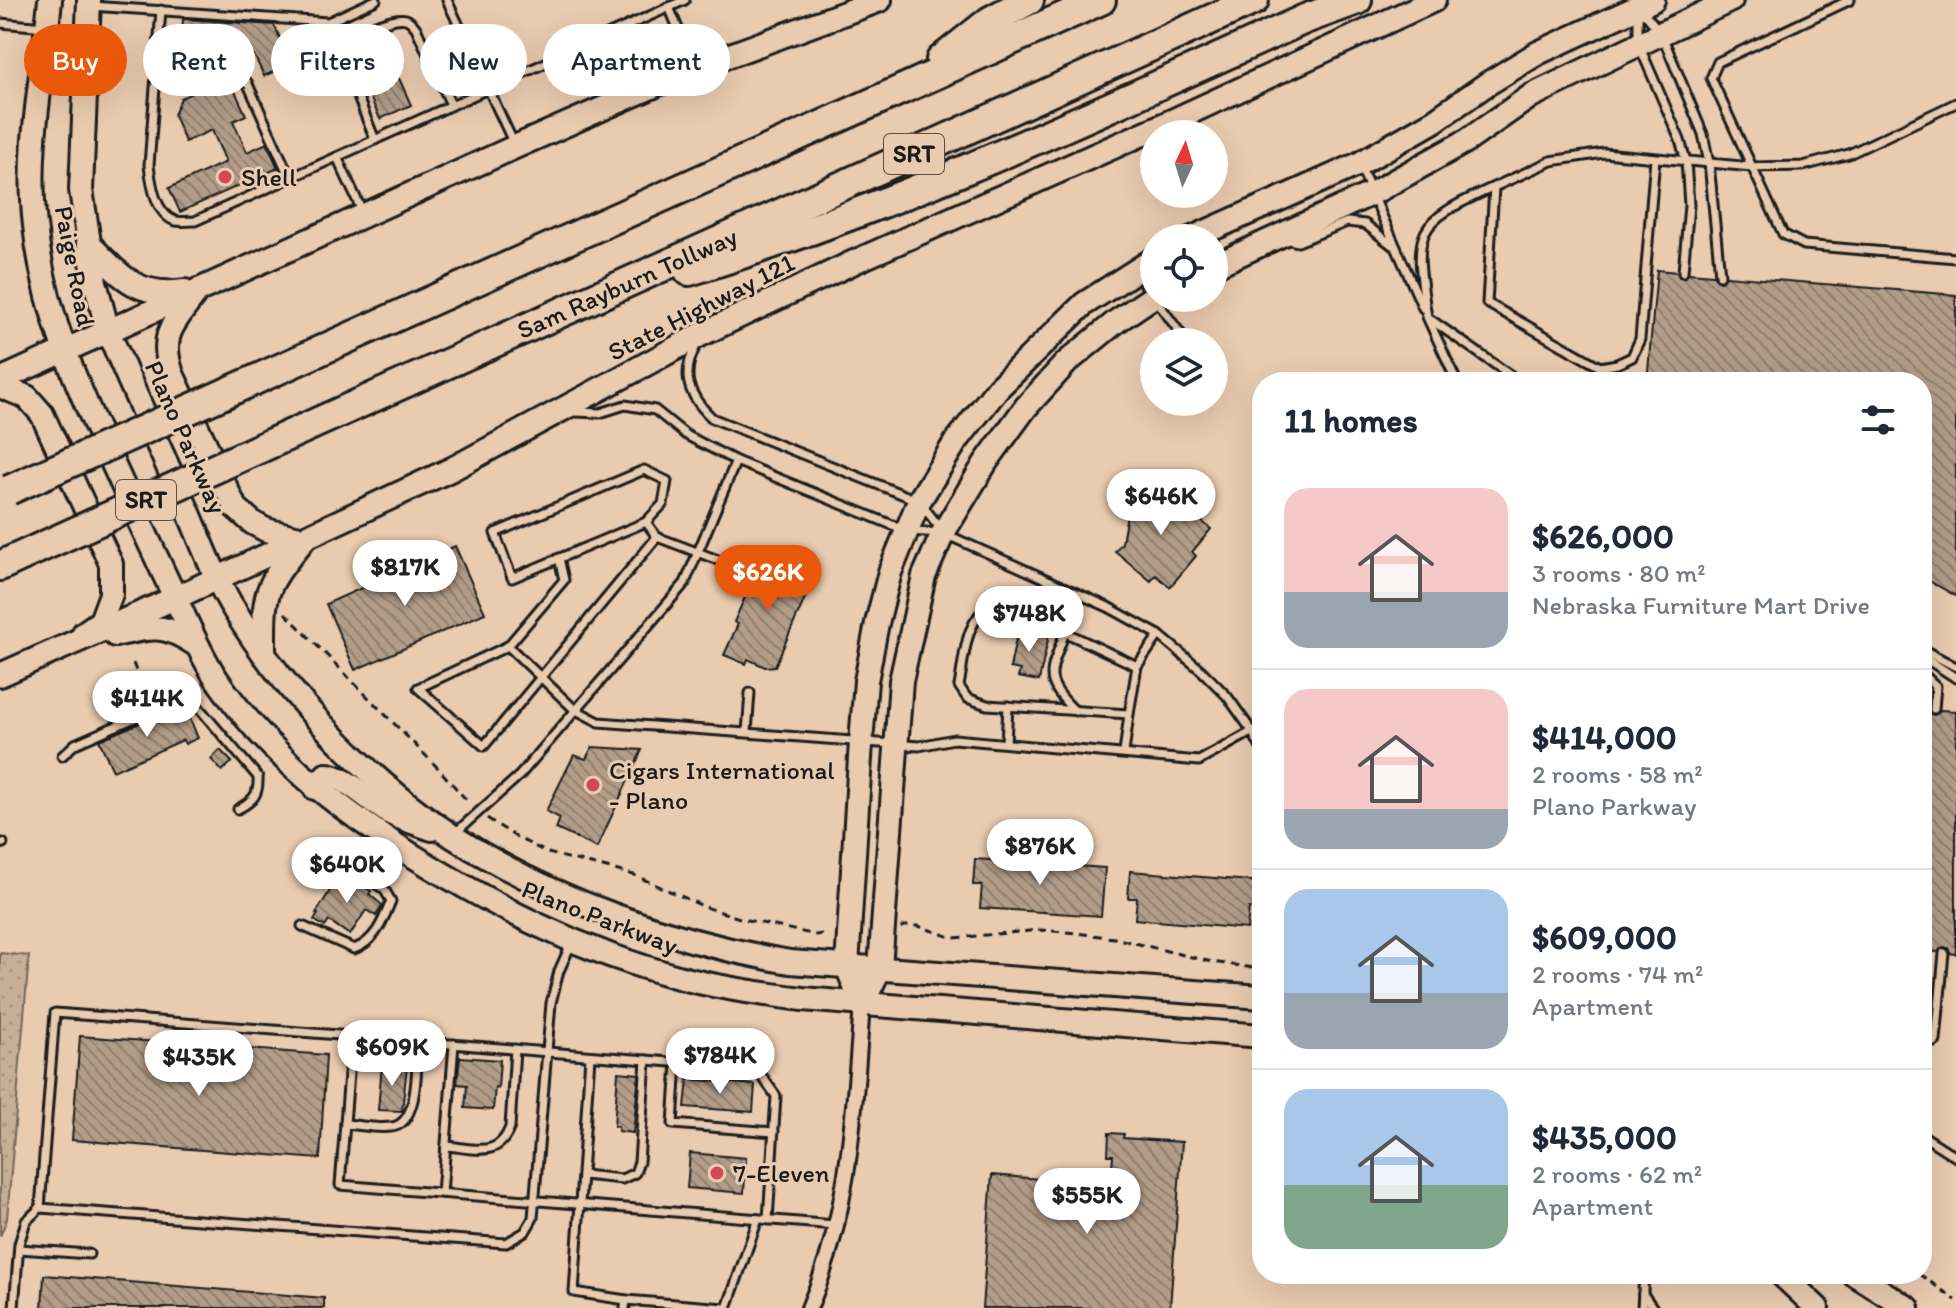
<!DOCTYPE html>
<html lang="en">
<head>
<meta charset="utf-8">
<style>
  body { margin:0; font-family:Itim,sans-serif; background:#f6f6f7; color:#1f2937; height:100vh; display:flex; flex-direction:column; font-size:30px; white-space:nowrap }
  * { box-sizing:border-box; margin:0 }
  p { font-size:26px; color:#747a83 }
  .icon { flex:none; width:44px; height:44px; fill:none; stroke:currentColor; stroke-width:2; stroke-linecap:round; stroke-linejoin:round }
  .map { position:relative; flex:1; overflow:hidden }
  .side { position:absolute; left:1252px; top:372px; width:680px; height:912px; display:flex; flex-direction:column; background:#fff; border-radius:32px; box-shadow:0 8px 32px #0002 }
  .side>* { flex:none }
  .banner { position:absolute; left:24px; top:24px; width:760px; height:72px; display:flex; gap:16px }
  .needle { width:52px; rotate:4deg }
  .controls { position:absolute; left:1140px; top:120px; display:grid; gap:16px }
  .controls a { display:grid; place-items:center; width:88px; height:88px; border-radius:50%; background:#fff; box-shadow:0 8px 32px #0002; font-size:40px }
  .price { position:absolute; translate:-50% -68px; padding:0 18px; border-radius:28px; background:#fff; color:#222; font-size:26px; line-height:52px; filter:drop-shadow(0 2px 4px #0008) }
  .price::after { content:''; position:absolute; left:50%; top:48px; width:24px; height:18px; margin-left:-12px; background:inherit; clip-path:polygon(0 0,100% 0,50% 100%) }
  .price.active { background:#ea580c; color:#fff }
  ul { padding:0; list-style:none }
  li { display:flex; align-items:center; gap:24px; height:200px; padding:0 32px }
  li+li { border-top:2px solid #e0e1e3 }
  li span { display:grid; place-items:center; flex:none; width:224px; height:160px; border-radius:24px; color:#555 }
  li>.icon { margin-inline-start:auto }
  span .icon { width:96px; height:96px; fill:#fffc; stroke-width:1 }
  li b { font-size:34px }
  h2 { display:flex; justify-content:space-between; align-items:center; height:96px; padding:0 32px; font-size:34px }
  .chip { padding:0 28px; border-radius:36px; background:#fff; box-shadow:0 8px 32px #0002; font-size:28px; line-height:72px }
  .chip.active { background:#ea580c; color:#fff }
  .map>svg:first-child { display:block }
</style>
</head>
<body>
<div class="map">
<svg width="1956" height="1308" viewBox="0 0 1956 1308">
  <defs>
    <pattern id="grass-dots" width="8" height="8" patternUnits="userSpaceOnUse" patternTransform="scale(2)"><rect width="8" height="8" fill="#c7af97"/><path d="M2 2h.1M6 6h.1" fill="none" stroke="#aa9682" stroke-width="1.8" stroke-linecap="round"/></pattern>
    <pattern id="building-back-hatch" width="6" height="6" patternUnits="userSpaceOnUse" patternTransform="scale(2)"><rect width="6" height="6" fill="#b39d89"/><path d="M-1 5l2 2M0 0l6 6M5-1l2 2" fill="none" stroke="#917f6f"/></pattern>
  </defs>
  <rect width="100%" height="100%" fill="#e9cbaf"/>
  <filter id="ink" filterUnits="userSpaceOnUse"><feTurbulence type="fractalNoise" baseFrequency=".0125" numOctaves="2"/><feDisplacementMap in="SourceGraphic" scale="16" xChannelSelector="R" yChannelSelector="G"/><feConvolveMatrix kernelMatrix="1 2 1 2 8 2 1 2 1" color-interpolation-filters="sRGB"/></filter>
  <g filter="url(#ink)">
    <polygon fill="url(#grass-dots)" stroke="#72665a" stroke-width="2" points="0,953 29,956 7,1219 0,1236"/>
    <g fill="url(#building-back-hatch)" stroke="#1c1c1c" stroke-width="2">
      <polygon points="183,19 274,25 292,64 264,76 254,55 181,50"/>
      <polygon points="384,45 411,105 380,119 353,59"/>
      <polygon points="217,81 234,89 246,115 233,121 247,152 267,143 278,168 180,212 169,188 226,162 212,130 185,142 174,115 181,98"/>
      <polygon points="1657,270 1677,272 1679,277 1683,278 1689,273 1713,275 1720,281 1726,276 1956,295 1956,596 1922,577 1922,382 1647,382"/>
      <polygon points="1139,491 1172,496 1211,529 1192,552 1196,556 1170,587 1156,575 1151,581 1115,551 1122,543 1127,514 1135,516"/>
      <polygon points="455,546 485,613 355,670 326,604"/>
      <polygon points="763,556 814,578 775,666 765,667 748,659 746,664 724,655 738,624 734,622"/>
      <polygon points="1018,629 1049,635 1039,681 1018,677 1020,670 1010,668"/>
      <polygon points="1922,708 1928,709 1930,714 1934,715 1940,710 1956,711 1956,954 1950,953 1948,948 1944,947 1938,952 1922,951"/>
      <polygon points="161,714 162,716 166,714 170,721 188,714 198,738 185,744 183,740 113,771 99,740"/>
      <polygon points="592,747 642,750 597,848 556,829 560,818 546,811 574,755 586,759"/>
      <polygon points="220,750 232,762 222,771 211,759"/>
      <polygon points="975,859 1105,868 1101,916 980,908 982,885 973,885"/>
      <polygon points="1130,871 1262,882 1262,909 1249,908 1247,929 1135,919 1137,898 1128,898"/>
      <polygon points="340,875 347,880 349,877 371,891 369,894 382,905 376,916 366,910 350,935 329,921 325,927 314,920 318,914 316,913"/>
      <polygon points="80,1036 326,1055 320,1159 72,1140"/>
      <polygon points="460,1057 500,1060 498,1088 495,1087 493,1110 465,1108 467,1085 457,1084"/>
      <polygon points="382,1064 407,1066 402,1111 378,1110"/>
      <polygon points="618,1072 639,1074 633,1133 618,1131 618,1126 614,1126"/>
      <polygon points="688,1079 755,1085 753,1112 685,1107"/>
      <polygon points="1109,1133 1124,1134 1123,1138 1182,1142 1170,1308 982,1308 992,1175 1065,1181 1063,1203 1109,1206 1113,1155 1108,1155"/>
      <polygon points="690,1153 746,1158 744,1193 687,1188"/>
      <polygon points="44,1275 324,1298 324,1308 42,1308"/>
    </g>
    <g fill="none" stroke-linecap="round" stroke-linejoin="round">
      <g stroke="#1c1c1c" stroke-width="13">
        <g id="lane">
          <polyline points="447,0 514,144"/>
          <polyline points="1850,0 1718,62 1711,78 1783,234 1804,245 1956,258"/>
          <polyline points="91,6 328,22 376,0"/>
          <polyline points="669,7 693,64"/>
          <polyline points="1640,8 1661,33 1703,134 1709,163 1720,275"/>
          <path d="M161,10L149,165C151,182 155,214 175,221C180,222 189,221 195,221L685,0"/>
          <polyline points="1638,13 1638,43 1680,140 1686,161 1689,205 1683,272"/>
          <polyline points="328,22 375,140"/>
          <polyline points="0,23 45,27"/>
          <path d="M336,42C351,36 391,15 406,19C411,21 413,24 416,28L451,105"/>
          <polyline points="156,71 233,75 247,82 290,178"/>
          <polyline points="337,157 363,213"/>
          <polyline points="1655,158 1640,339 1632,357 1617,364 1600,367 1487,303 1494,187 1551,161 1604,153 1752,167 1803,166 1849,154 1956,103"/>
          <polyline points="1360,166 1423,308"/>
          <path d="M1494,187C1412,224 1414,230 1427,317L1520,382"/>
          <polyline points="1285,239 1298,242 1347,222 1365,224 1392,245"/>
          <polyline points="1137,274 1181,334"/>
          <polyline points="1428,319 1457,382"/>
          <path d="M696,346C680,376 689,396 712,418L919,501L940,528"/>
          <polyline points="575,412 600,413 625,405 655,410 686,435 736,461 907,531 943,533 1108,607 1159,635 1201,670 1227,696 1252,731 1262,750"/>
          <polygon points="644,470 667,481 663,504 646,522 512,578 495,533"/>
          <polyline points="657,537 734,566"/>
          <polyline points="559,558 564,580 508,646 418,688 484,746 657,537 646,522"/>
          <path d="M1065,632C1051,672 1041,679 1075,711"/>
          <polyline points="508,646 574,709 599,722 919,746 954,739 1199,761 1262,726"/>
          <polyline points="1922,649 1956,667"/>
          <polyline points="1922,656 1956,678"/>
          <path d="M1137,666L1129,714L987,705L967,698L959,686C965,655 964,620 993,603L1009,606L1137,666L1159,635"/>
          <polyline points="1922,673 1936,686 1934,709"/>
          <polyline points="747,732 750,693"/>
          <polyline points="1006,743 1008,706"/>
          <polyline points="1124,753 1129,714"/>
          <path d="M62,756L75,744L180,698L194,702L258,777C259,795 253,801 238,809"/>
          <polyline points="454,834 520,775 685,583 736,461"/>
          <polyline points="0,844 3,843"/>
          <path d="M302,926L354,949C375,942 383,921 391,901L384,889L340,861L336,855"/>
          <polyline points="352,1036 55,1013 40,1208 506,1243 525,1232 533,1218 551,1003 559,971 571,944"/>
          <polyline points="1922,1047 1936,1041 1944,953"/>
          <polyline points="590,1056 574,1292 626,1300 625,1308"/>
          <polyline points="677,1063 673,1124 774,1132"/>
          <path d="M345,1124C360,1125 376,1129 391,1127C420,1125 416,1064 418,1041"/>
          <polyline points="1922,1135 1956,1157"/>
          <path d="M446,1146C473,1148 499,1159 510,1127L515,1049"/>
          <polyline points="583,1175 622,1179 635,1173 639,1162 646,1060"/>
          <polyline points="442,1193 454,1044"/>
          <polyline points="768,1220 776,1096 757,1069 352,1036 340,1185 835,1225"/>
          <polyline points="19,1249 89,1254"/>
          <polyline points="1643,1294 1653,1308"/>
          <polyline points="626,1300 725,1308"/>
          <polyline points="14,1308 19,1244 26,1221 40,1208"/>
          <polyline points="727,1308 758,1219"/>
          <polyline points="1642,1308 1644,1274"/>
        </g>
      </g>
      <g stroke="#1c1c1c" stroke-width="20">
        <path id="street" d="M809,1308C851,1212 854,1107 862,1005"/>
      </g>
      <g stroke="#1c1c1c" stroke-width="28">
        <g id="secondary">
          <path d="M50,0C43,74 26,150 35,225C45,322 85,403 125,490C143,529 161,567 179,606C191,631 202,658 218,681C269,755 335,806 410,854C495,907 581,951 678,977C719,988 761,994 803,999L1262,1036"/>
          <path d="M89,0L81,190L95,282L108,331C134,392 161,452 189,513C203,546 216,581 235,611C287,696 369,781 452,836C552,900 673,942 790,962L1262,997"/>
          <polyline points="1192,238 1359,164 1434,121 1487,84 1538,53 1653,0"/>
          <path d="M88,243C120,275 136,298 185,291"/>
          <polyline points="1214,266 1373,193 1468,140 1531,96 1731,0"/>
          <path d="M198,290C175,323 158,332 172,374L235,507L253,523L266,530L304,539"/>
          <polyline points="0,380 515,147 695,68 880,0"/>
          <polyline points="0,386 27,397 42,414 111,564 111,594 101,621 84,633"/>
          <path d="M115,635C153,627 163,622 198,646"/>
          <path d="M264,654C264,594 262,590 301,543"/>
          <polyline points="0,675 175,598 452,469 702,334 854,262 1174,120 1434,0"/>
          <path d="M315,788L326,775C345,775 372,803 390,813C403,820 419,824 432,829"/>
          <polyline points="862,1005 847,966 861,742 866,681 877,623 890,572 919,501 955,443 998,388 1084,304 1154,259"/>
          <polyline points="862,1005 880,968 901,681 924,576 943,533 986,462 1026,407 1067,362 1117,321 1154,296"/>
          <polyline points="1781,1274 1817,1308"/>
          <polyline points="1854,1274 1908,1308"/>
        </g>
      </g>
      <g stroke="#1c1c1c" stroke-width="34">
        <g id="highway">
          <polyline points="941,60 990,21 1029,0"/>
          <path d="M689,271C901,206 1103,110 1305,19L1357,0"/>
          <polyline points="228,392 1101,0"/>
          <polyline points="256,450 1254,0"/>
          <polyline points="0,566 37,549"/>
        </g>
      </g>
      <g stroke="#1c1c1c" stroke-width="3" stroke-dasharray="8 6" stroke-linecap="butt">
        <polyline points="285,613 438,768 469,803"/>
        <polyline points="133,663 140,682 152,689 155,695"/>
        <polyline points="487,818 516,837 548,853 634,875 705,907 743,919 816,935 828,933"/>
        <polyline points="901,928 904,926 918,926 954,938 1040,930 1077,933 1114,938 1212,962 1262,969"/>
        <polyline points="1919,1274 1956,1300"/>
      </g>
      <use href="#lane" stroke="#e9cbaf" stroke-width="7"/>
      <use href="#street" stroke="#e9cbaf" stroke-width="14"/>
      <use href="#secondary" stroke="#e9cbaf" stroke-width="22"/>
      <use href="#highway" stroke="#e9cbaf" stroke-width="28"/>
      <g stroke="#1c1c1c" stroke-width="34" stroke-linecap="butt">
        <g id="highway-bridge">
          <polyline points="9,490 228,392"/>
          <polyline points="37,549 256,450"/>
        </g>
      </g>
      <use href="#highway-bridge" stroke="#e9cbaf" stroke-width="28"/>
    </g>
  </g>
  <g fill="#d1495b" stroke="#e9cbaf" stroke-width="3">
    <circle cx="225" cy="177" r="8"/>
    <circle cx="593" cy="785" r="8"/>
    <circle cx="717" cy="1173" r="8"/>
  </g>
  <g text-anchor="middle" stroke-width="6" stroke-linejoin="round" paint-order="stroke">
    <g fill="#e9cbaf" stroke="#5a5048" stroke-width="2">
      <rect x="884" y="134" width="60" height="40" rx="6"/>
      <rect x="116" y="480" width="60" height="40" rx="6"/>
    </g>
    <g font-size="24" font-weight="bold" fill="#1c1c1c">
      <text x="914" y="162">SRT</text>
      <text x="146" y="508">SRT</text>
    </g>
    <g font-size="26" fill="#1c1c1c" stroke="#e9cbaf" text-anchor="start">
      <text x="241" y="186">Shell</text>
      <text x="609" y="779">Cigars International<tspan x="609" dy="30">- Plano</tspan></text>
      <text x="733" y="1182">7-Eleven</text>
    </g>
    <g font-size="26" fill="#1c1c1c" stroke="#e9cbaf">
      <text transform="translate(75 266) rotate(79)" y="9">Paige Road</text>
      <text transform="translate(627 283) rotate(-24)" y="9">Sam Rayburn Tollway</text>
      <text transform="translate(701 307) rotate(-27)" y="9">State Highway 121</text>
      <text transform="translate(186 437) rotate(66)" y="9">Plano Parkway</text>
      <text transform="translate(600 917) rotate(21)" y="9">Plano Parkway</text>
    </g>
  </g>
</svg>
<div class="controls">
<a><svg class="needle" viewBox="-14 -14 28 28"><path d="M0-13l5 13h-10z" fill="#e53935"/><path d="M0 13l5-13h-10z" fill="#747a83"/></svg></a>
<a><svg class="icon" aria-label="locate" viewBox="0 0 24 24"><circle cx="12" cy="12" r="6"/><path d="M12 2v4M12 18v4M2 12h4M18 12h4"/></svg></a>
<a><svg class="icon" aria-label="layers" viewBox="0 0 24 24"><path d="M12 4l9 5-9 5-9-5zM3 14l9 5 9-5"/></svg></a>
</div>
<b class="price" style="left:1161px;top:537px">$646K</b>
<b class="price" style="left:405px;top:608px">$817K</b>
<b class="price active" style="left:768px;top:613px">$626K</b>
<b class="price" style="left:1029px;top:654px">$748K</b>
<b class="price" style="left:147px;top:739px">$414K</b>
<b class="price" style="left:1040px;top:887px">$876K</b>
<b class="price" style="left:347px;top:905px">$640K</b>
<b class="price" style="left:392px;top:1088px">$609K</b>
<b class="price" style="left:720px;top:1096px">$784K</b>
<b class="price" style="left:199px;top:1098px">$435K</b>
<b class="price" style="left:1087px;top:1236px">$555K</b>
<div class="banner">
<a class="chip active">Buy</a>
<a class="chip">Rent</a>
<a class="chip">Filters</a>
<a class="chip">New</a>
<a class="chip">Apartment</a>
</div>
<section class="side">
<h2>11 homes<svg class="icon" aria-label="filters" viewBox="0 0 24 24"><path d="M4 7h16M4 17h16"/><circle cx="9" cy="7" r="2"/><circle cx="15" cy="17" r="2"/></svg></h2>
<ul>
<li><span style="background:linear-gradient(#f6c9c9 65%,#9aa5b1 0)"><svg class="icon" aria-label="home" viewBox="0 0 24 24"><path d="M3 11l9-7 9 7M6 9v11h12V9"/></svg></span><div><b>$626,000</b><p>3 rooms · 80 m²</p><p>Nebraska Furniture Mart Drive</p></div></li>
<li><span style="background:linear-gradient(#f6c9c9 75%,#9aa5b1 0)"><svg class="icon" aria-label="home" viewBox="0 0 24 24"><path d="M3 11l9-7 9 7M6 9v11h12V9"/></svg></span><div><b>$414,000</b><p>2 rooms · 58 m²</p><p>Plano Parkway</p></div></li>
<li><span style="background:linear-gradient(#a9c7e8 65%,#9aa5b1 0)"><svg class="icon" aria-label="home" viewBox="0 0 24 24"><path d="M3 11l9-7 9 7M6 9v11h12V9"/></svg></span><div><b>$609,000</b><p>2 rooms · 74 m²</p><p>Apartment</p></div></li>
<li><span style="background:linear-gradient(#a9c7e8 60%,#7fa58c 0)"><svg class="icon" aria-label="home" viewBox="0 0 24 24"><path d="M3 11l9-7 9 7M6 9v11h12V9"/></svg></span><div><b>$435,000</b><p>2 rooms · 62 m²</p><p>Apartment</p></div></li>
</ul>
</section>
</div>
</body>
</html>
